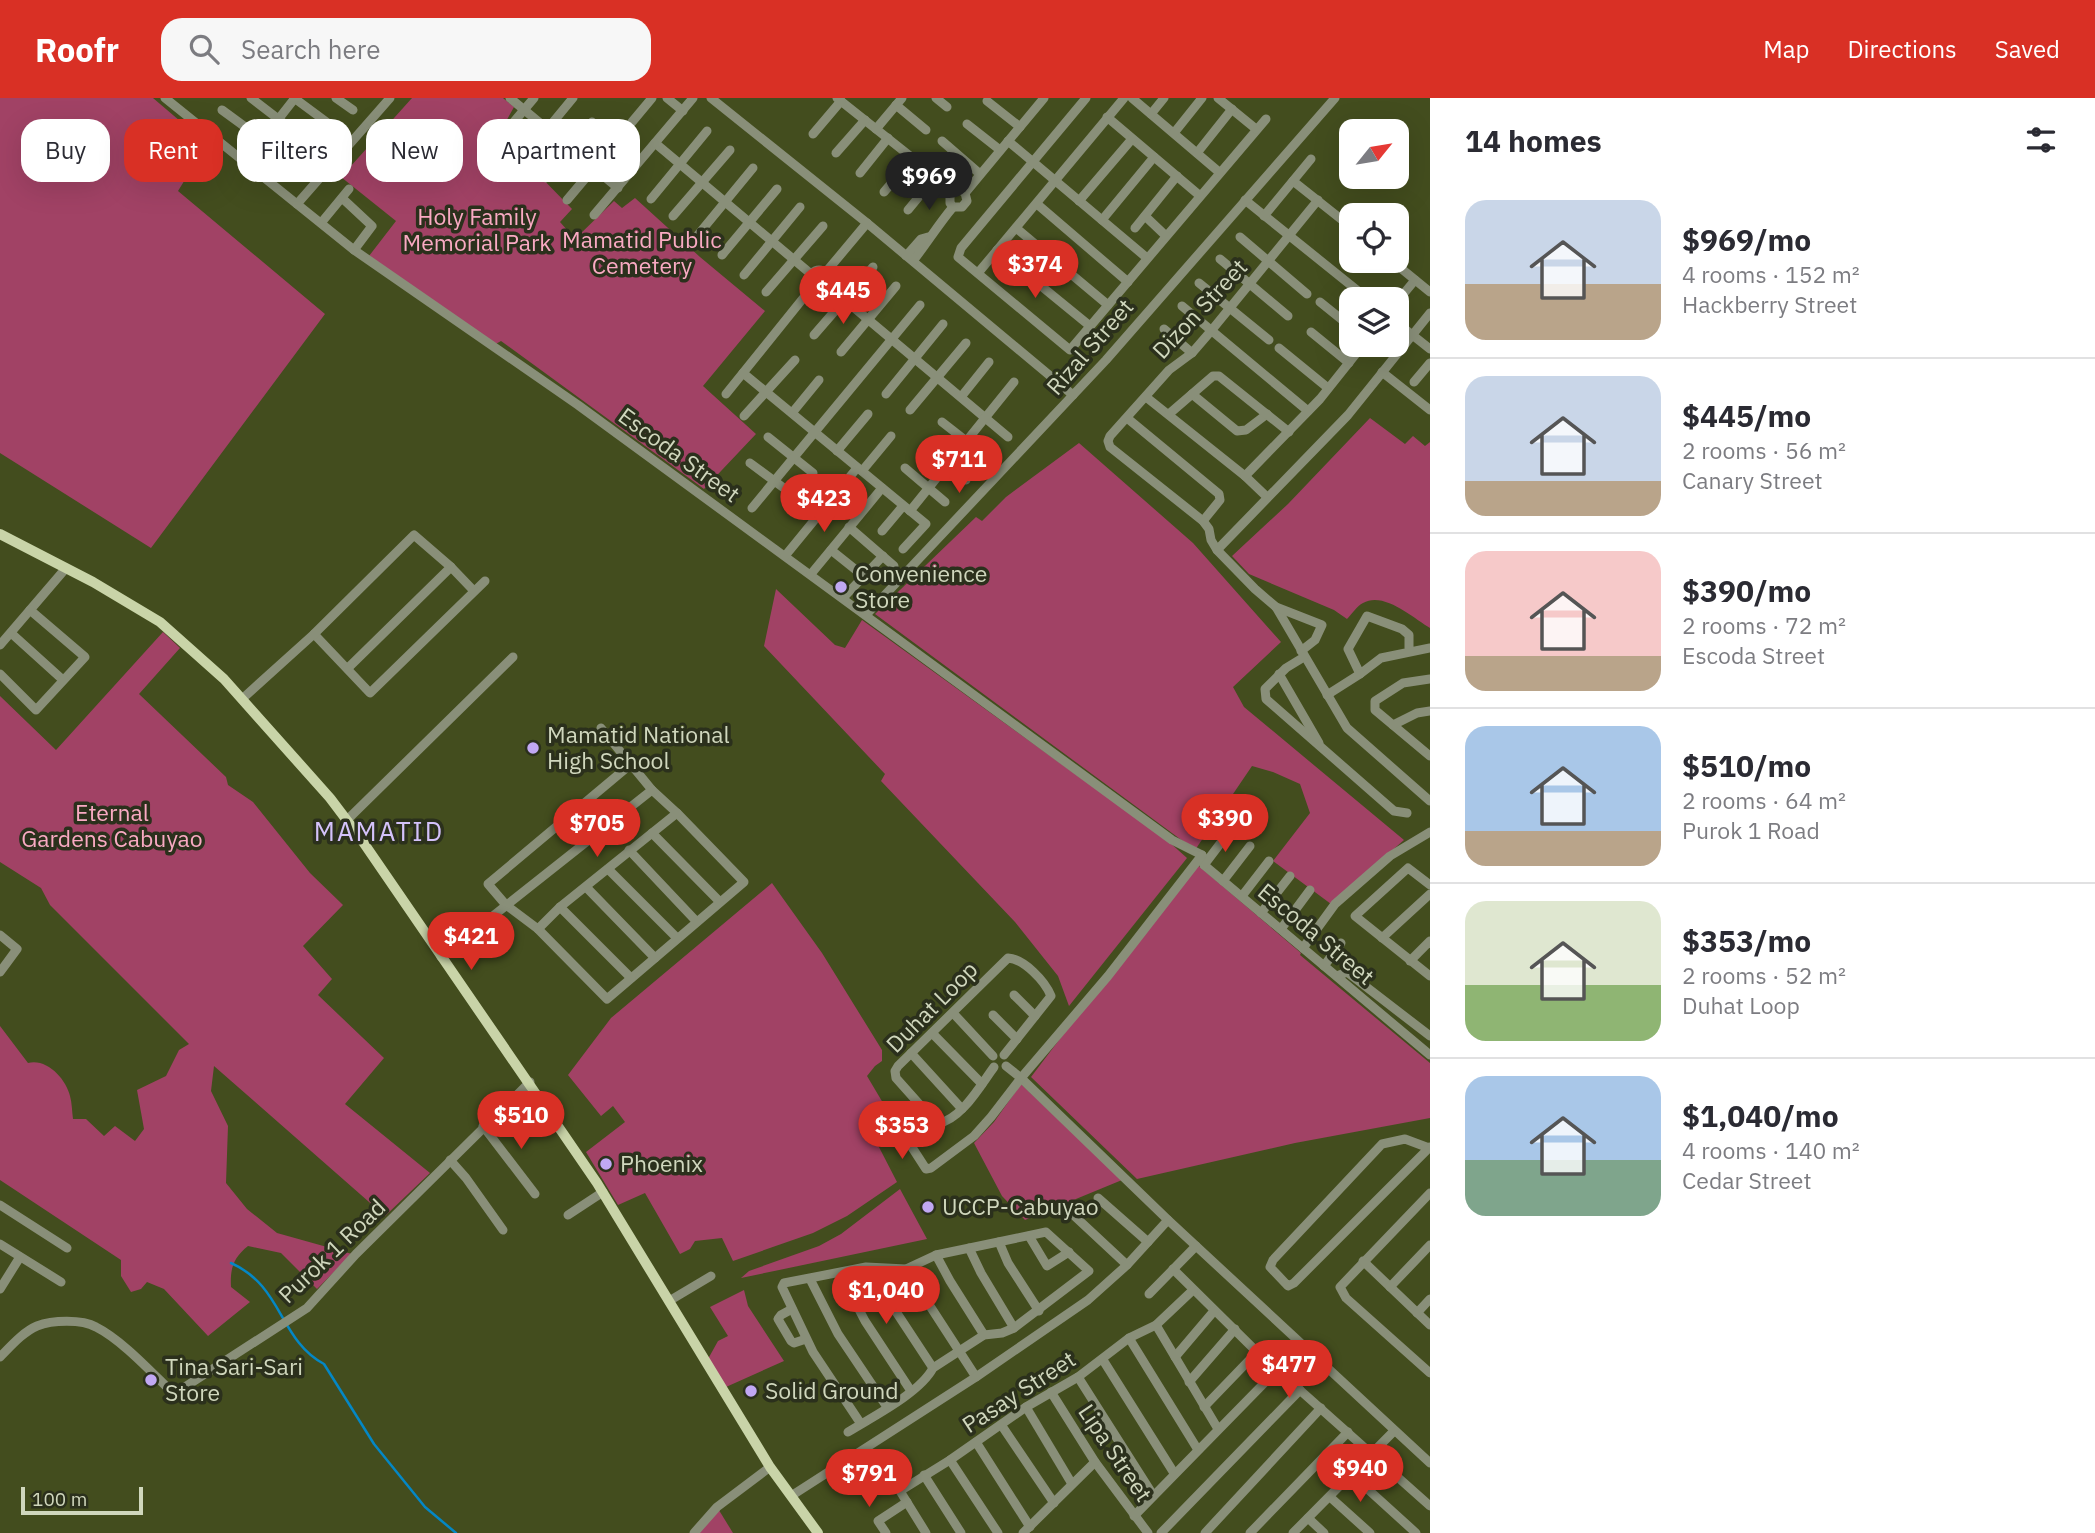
<!DOCTYPE html>
<html lang="en">
<head>
<meta charset="utf-8">
<style>
  body { margin:0; font-family:"IBM Plex Sans",sans-serif; background:#f7f7f7; color:#2b2b33; height:100vh; display:flex; flex-direction:column; font-size:26px; white-space:nowrap }
  * { box-sizing:border-box; margin:0 }
  p { font-size:23px; color:#7c7c81 }
  .icon { flex:none; width:38px; height:38px; fill:none; stroke:currentColor; stroke-width:2; stroke-linecap:round; stroke-linejoin:round }
  .map { position:relative; flex:1; overflow:hidden }
  .drawer { display:flex; flex-direction:column; background:#fff; width:665px }
  .drawer>* { flex:none }
  .hud { position:absolute; left:21px; top:21px; width:665px; height:63px; display:flex; gap:14px }
  .needle { width:46px; rotate:60deg }
  .controls { position:absolute; left:1339px; top:21px; display:grid; gap:14px }
  .controls a { display:grid; place-items:center; width:70px; height:70px; border-radius:14px; background:#fff; box-shadow:0 7px 28px #0002; font-size:35px }
  .scale { position:absolute; left:21px; bottom:18px; width:122px; box-sizing:border-box; padding-left:7px; border:4px solid #d0d7bd; border-top:0; font-size:19px; line-height:24px; white-space:nowrap; color:#d0d7bd; -webkit-text-stroke:5px #2b301c; paint-order:stroke }
  .price { position:absolute; translate:-50% -60px; padding:0 16px; border-radius:24px; background:#d93025; color:#fff; font-size:23px; line-height:46px; filter:drop-shadow(0 2px 4px #0008) }
  .price::after { content:''; position:absolute; left:50%; top:42px; width:21px; height:16px; margin-left:-10px; background:inherit; clip-path:polygon(0 0,100% 0,50% 100%) }
  .price.selected { background:#222; color:#fff }
  ul { padding:0; list-style:none }
  li { display:flex; align-items:center; gap:21px; height:175px; padding:0 35px }
  li+li { border-top:2px solid #e1e1e2 }
  li span { display:grid; place-items:center; flex:none; width:196px; height:140px; border-radius:21px; color:#555 }
  li>.icon { margin-inline-start:auto }
  span .icon { width:84px; height:84px; fill:#fffc; stroke-width:1 }
  li b { font-size:30px }
  h2 { display:flex; justify-content:space-between; align-items:center; height:84px; padding:0 35px; font-size:30px }
  .pill { padding:0 24px; border-radius:21px; background:#fff; box-shadow:0 7px 28px #0002; font-size:24px; line-height:63px }
  .pill.selected { background:#d93025; color:#fff }
  header { display:flex; align-items:center; gap:42px; box-sizing:border-box; height:98px; padding:0 35px; background:#d93025; color:#fff }
  header strong { font-size:33px }
  nav { display:flex; gap:38px; margin-inline-start:auto; font-size:24px }
  .search { width:490px; height:63px; background:#f7f7f7; display:flex; align-items:center; gap:18px; box-sizing:border-box; padding:0 24px; border-radius:21px; color:#7c7c81; font-size:26px }
  main { display:flex; flex:1; min-height:0 }
  .map>svg:first-child { display:block }
</style>
</head>
<body>
<header>
<strong>Roofr</strong>
<div class="search"><svg class="icon" aria-label="search" viewBox="0 0 24 24"><circle cx="10" cy="10" r="6"/><path d="M15 15l6 6"/></svg>Search here</div>
<nav><a>Map</a><a>Directions</a><a>Saved</a></nav>
</header>
<main>
<div class="map">
<svg width="1430" height="1435" viewBox="0 0 1430 1435">
  <rect width="100%" height="100%" fill="#434d1e"/>
  <g fill="#a14265">
    <polygon points="0,0 153,0 207,46 178,93 325,216 151,450 0,355"/>
    <polygon points="412,0 503,0 514,9 499,36 572,111 560,124 575,141 614,103 622,110 635,100 700,159 765,213 703,288 756,336 704,391 501,243 494,247 369,158 396,123 341,79"/>
    <path d="M1370,320L1405,346L1413,338L1425,348L1430,344V530C1413,520 1384,493 1363,505C1357,508 1352,516 1347,521L1334,512L1249,476L1232,458L1288,406Z"/>
    <polygon points="1079,345 1193,445 1281,544 1233,589 1244,609 1404,742 1331,806 1273,763 1310,715 1300,686 1273,674 1252,668 1195,752 875,516 976,419 982,423 1006,399"/>
    <polygon points="776,491 835,547 845,550 862,522 1168,743 1187,760 1069,908 1058,878 1015,824 881,683 885,676 764,548"/>
    <path d="M163,534L180,550L139,596L226,679L228,687L253,704L310,775L343,807L303,848L332,881L318,897L384,960L345,1006L430,1075L385,1118L214,968L211,993L228,1028L226,1085L247,1111L277,1135L352,1156L317,1191L281,1155L248,1148C233,1160 230,1171 231,1189L250,1204L208,1238L164,1191L147,1184L141,1191L131,1194L121,1178V1162L0,1082V928L28,965C47,960 66,981 70,998C72,1005 72,1014 73,1021H86L104,1038L115,1028L135,1043L144,1031L137,992L166,978L179,952L189,946L50,807L41,790L0,764V598L56,652Z"/>
    <polygon points="1194,764 1301,855 1300,857 1430,965 1430,1020 1295,1045 1137,1081 1031,979"/>
    <polygon points="772,785 822,855 882,952 882,963 875,968 867,978 886,1010 865,1022 897,1084 847,1118 813,1135 733,1163 722,1140 695,1143 690,1151 680,1156 645,1095 618,1107 586,1054 625,1024 613,1008 601,1018 568,977 611,920"/>
    <polygon points="1021,986 1122,1082 1025,1122 1002,1098 974,1045 994,1024"/>
    <polygon points="900,1091 927,1141 741,1180 749,1173 819,1148 841,1136"/>
    <polygon points="744,1192 748,1208 784,1263 726,1289 708,1261 718,1243 728,1238 710,1209"/>
    <polygon points="717,1409 733,1435 694,1435"/>
  </g>
  <g fill="none" stroke-linecap="round" stroke-linejoin="round">
    <path stroke="#0487c5" stroke-width="2.5" d="M231,1165C283,1188 279,1242 324,1266L374,1346L425,1409L456,1435"/>
    <g stroke="#898f79" stroke-width="9">
      <polyline points="165,0 354,152 578,307 1172,742 1202,757 1204,767 1430,957"/>
      <polyline points="251,0 316,50"/>
      <polyline points="294,0 336,31"/>
      <polyline points="336,0 353,12"/>
      <polyline points="510,0 618,90"/>
      <polyline points="667,0 683,13"/>
      <polyline points="711,0 867,125 1073,297"/>
      <polyline points="837,0 954,93 960,92 965,95 967,103 962,109 953,109 950,105 950,96 954,93"/>
      <polyline points="936,0 947,9"/>
      <polyline points="1086,0 961,150 958,159 1070,252 1266,21"/>
      <polyline points="1132,0 1219,74"/>
      <polyline points="1218,0 1256,31"/>
      <polyline points="987,3 1020,29"/>
      <polyline points="896,7 926,32"/>
      <polyline points="222,12 300,69"/>
      <polyline points="1151,16 1164,0"/>
      <polyline points="1107,19 1199,97"/>
      <polyline points="632,24 652,0"/>
      <polyline points="967,26 1000,52"/>
      <polyline points="876,31 902,0"/>
      <polyline points="507,32 534,0"/>
      <polyline points="1174,35 1202,0"/>
      <polyline points="813,36 841,3"/>
      <polyline points="942,43 980,76"/>
      <polyline points="1008,43 1147,160"/>
      <polyline points="655,45 811,176"/>
      <polyline points="836,55 865,22"/>
      <polyline points="1197,55 1232,11"/>
      <polyline points="525,58 573,0"/>
      <polyline points="244,65 295,0"/>
      <polyline points="860,75 888,40"/>
      <polyline points="546,80 592,24"/>
      <polyline points="1293,83 1351,129"/>
      <polyline points="884,94 913,60"/>
      <polyline points="965,95 1044,0"/>
      <polyline points="342,100 372,128 354,152"/>
      <polyline points="651,101 707,33"/>
      <polyline points="567,102 616,44"/>
      <polyline points="1245,102 1368,201"/>
      <polyline points="1079,103 1132,41"/>
      <polyline points="297,106 390,0"/>
      <polyline points="1037,106 1128,184"/>
      <polyline points="908,112 936,78"/>
      <polyline points="594,117 693,0"/>
      <polyline points="673,118 730,52"/>
      <polyline points="1145,118 1166,138"/>
      <polyline points="1264,118 1311,61"/>
      <polyline points="1102,122 1154,59"/>
      <polyline points="321,125 349,91"/>
      <polyline points="1016,130 1108,207"/>
      <polyline points="1135,130 1177,78"/>
      <polyline points="697,138 753,70"/>
      <polyline points="1240,139 1307,196"/>
      <polyline points="997,152 1090,228"/>
      <polyline points="722,157 777,91"/>
      <polyline points="906,158 921,141 928,139"/>
      <polyline points="1220,161 1288,218"/>
      <path d="M913,163C927,145 938,127 953,109"/>
      <polyline points="1392,163 1430,194"/>
      <circle cx="819" cy="181" r="9"/>
      <polyline points="826,174 867,125"/>
      <polyline points="978,175 1124,0"/>
      <polyline points="744,177 800,109"/>
      <polyline points="1199,185 1269,242"/>
      <polyline points="827,187 1008,339"/>
      <polyline points="766,194 823,128"/>
      <polyline points="1320,204 1351,229"/>
      <polyline points="1396,205 1415,182"/>
      <polyline points="1182,208 1308,313"/>
      <polyline points="1396,224 1430,251"/>
      <polyline points="1164,231 1192,255"/>
      <polyline points="1311,234 1349,265"/>
      <polyline points="814,237 873,169"/>
      <polyline points="1279,250 1328,290"/>
      <polyline points="841,254 896,188"/>
      <polyline points="1382,274 1430,312"/>
      <polyline points="743,275 926,426 903,451"/>
      <polyline points="1414,284 1430,265"/>
      <polyline points="726,296 813,188"/>
      <polyline points="886,296 943,226"/>
      <polyline points="1192,296 1237,333 1246,332 1267,316"/>
      <polyline points="961,299 989,264"/>
      <polyline points="1146,299 1245,378 1267,399"/>
      <polyline points="910,312 966,245"/>
      <polyline points="792,315 819,282"/>
      <polyline points="1169,316 1213,278 1219,278 1289,334"/>
      <polyline points="744,318 795,262"/>
      <polyline points="1127,320 1219,396 1220,402 1203,423"/>
      <polyline points="942,324 988,360"/>
      <polyline points="768,339 813,375"/>
      <polyline points="926,347 966,382"/>
      <polyline points="837,353 868,316"/>
      <polyline points="750,365 796,399"/>
      <polyline points="905,370 945,404"/>
      <polyline points="862,373 891,338"/>
      <polyline points="1245,378 1320,301 1363,247"/>
      <polyline points="752,410 920,207"/>
      <polyline points="910,413 1014,284"/>
      <polyline points="849,429 894,468"/>
      <polyline points="882,433 903,408"/>
      <polyline points="831,452 856,472"/>
      <polyline points="1217,452 1348,317 1430,215"/>
      <polyline points="785,458 857,370"/>
      <polyline points="811,476 882,390"/>
      <polyline points="843,500 883,458"/>
      <polyline points="1276,509 1347,630 1430,703"/>
      <polyline points="866,517 1106,262 1335,0"/>
      <polyline points="11,535 63,582"/>
      <polyline points="314,536 370,595 485,483"/>
      <polyline points="0,547 66,470"/>
      <polyline points="1301,553 1315,542 1322,527 1276,509 1255,491 1217,452 1211,442 1209,431 1203,423 1110,349 1108,343 1110,338 1169,272 1192,255 1211,233 1318,102"/>
      <polyline points="1409,553 1409,537 1402,531 1367,518 1348,551 1360,576 1381,560 1430,550"/>
      <polyline points="1304,559 1286,570 1265,591 1266,601 1394,713 1407,715"/>
      <polyline points="348,570 451,469"/>
      <polyline points="0,576 36,612 85,559 30,512"/>
      <polyline points="1279,576 1319,645"/>
      <polyline points="1430,581 1403,585 1375,603 1375,612 1430,658"/>
      <polyline points="1327,597 1360,576"/>
      <polyline points="242,601 314,536 414,437 451,469 474,493"/>
      <polyline points="1393,627 1417,615 1430,613"/>
      <polyline points="601,630 652,692 677,715 744,784 607,901 538,831 506,807 488,786 631,666"/>
      <polyline points="348,721 513,559"/>
      <polyline points="652,735 719,803"/>
      <polyline points="629,752 696,823"/>
      <polyline points="1204,767 1229,734"/>
      <polyline points="608,771 677,840"/>
      <polyline points="1223,783 1250,748"/>
      <polyline points="1430,787 1408,770 1355,818 1430,878"/>
      <polyline points="586,789 655,860"/>
      <polyline points="1242,798 1269,763"/>
      <polyline points="560,809 631,880"/>
      <polyline points="1261,815 1290,778"/>
      <polyline points="538,831 560,809 677,715"/>
      <polyline points="1281,831 1310,792"/>
      <polyline points="0,837 17,851 0,874"/>
      <polyline points="1382,840 1430,796"/>
      <polyline points="1303,850 1335,806 1390,758 1430,734"/>
      <polyline points="441,859 652,692"/>
      <polyline points="1410,863 1430,843"/>
      <polyline points="1324,868 1341,845"/>
      <polyline points="1337,878 1347,874 1430,938"/>
      <polyline points="1014,897 1035,918"/>
      <polyline points="953,915 993,958"/>
      <polyline points="993,917 1017,941"/>
      <polyline points="932,935 982,986"/>
      <polyline points="911,955 962,1011"/>
      <polyline points="1006,968 1021,980 1168,1122 1430,1365"/>
      <path d="M994,969C980,988 962,1021 937,1026L896,980L895,973L898,968L1008,860C1024,861 1045,883 1051,898L1004,957"/>
      <polyline points="893,1020 926,1071 931,1070 974,1038 991,1019 1021,980 1108,878 1202,757"/>
      <polyline points="483,1028 535,1096"/>
      <polyline points="1430,1049 1294,1185 1288,1188 1270,1169 1273,1162 1382,1046 1405,1041 1429,1050 1430,1051"/>
      <polyline points="450,1062 466,1080 503,1132"/>
      <polyline points="1430,1095 1340,1189 1346,1200 1430,1275"/>
      <polyline points="1098,1100 1148,1144"/>
      <polyline points="0,1107 67,1150"/>
      <polyline points="1068,1112 1127,1167"/>
      <polyline points="568,1117 603,1094"/>
      <polyline points="1029,1138 1047,1168 1069,1154"/>
      <polyline points="999,1144 1008,1165 1039,1213"/>
      <polyline points="0,1146 61,1184"/>
      <polyline points="969,1150 981,1175 1014,1230"/>
      <polyline points="936,1157 950,1183 984,1237"/>
      <polyline points="1363,1163 1430,1227"/>
      <polyline points="873,1170 887,1200 933,1270"/>
      <polyline points="906,1171 976,1279"/>
      <polyline points="1173,1171 1257,1254 1430,1408"/>
      <polyline points="840,1175 865,1223 911,1293"/>
      <polyline points="810,1181 838,1236 887,1309"/>
      <polyline points="1390,1189 1430,1147"/>
      <polyline points="0,1191 20,1159"/>
      <polyline points="1149,1196 1196,1148"/>
      <polyline points="669,1203 711,1178"/>
      <polyline points="792,1211 781,1217 778,1221 791,1243 794,1245 806,1241"/>
      <polyline points="1417,1215 1430,1201"/>
      <polyline points="1156,1227 1218,1331"/>
      <polyline points="1129,1240 1198,1352"/>
      <path d="M0,1259C11,1248 23,1234 37,1228C52,1222 82,1221 96,1229C122,1242 152,1275 174,1296L307,1210L356,1156L530,984"/>
      <polyline points="1175,1259 1214,1213"/>
      <polyline points="1103,1262 1174,1375"/>
      <polyline points="1078,1279 1153,1397"/>
      <polyline points="1189,1284 1235,1231"/>
      <polyline points="1051,1294 1095,1364 1148,1435"/>
      <polyline points="1026,1309 1072,1386"/>
      <polyline points="1204,1309 1257,1254"/>
      <polyline points="1002,1328 1054,1405"/>
      <path d="M848,1334C872,1319 920,1295 933,1270L984,1237L1002,1235L1014,1230L1089,1173L1046,1134L936,1157L906,1171L866,1169L784,1185L782,1189L813,1254L861,1326"/>
      <polyline points="976,1344 1030,1429"/>
      <polyline points="950,1362 998,1435"/>
      <polyline points="1351,1376 1416,1435"/>
      <polyline points="924,1377 961,1435"/>
      <polyline points="791,1398 976,1279 1088,1202 1127,1167 1168,1122"/>
      <polyline points="1330,1399 1370,1435"/>
      <polyline points="1134,1418 1277,1272"/>
      <polyline points="1308,1420 1324,1435"/>
      <polyline points="694,1435 717,1409 770,1369"/>
      <polyline points="886,1435 878,1423 907,1404"/>
      <polyline points="926,1435 900,1393 950,1362 1026,1309 1078,1279 1129,1240 1156,1227 1193,1192"/>
      <polyline points="1023,1435 1095,1364"/>
      <polyline points="1161,1435 1300,1292"/>
      <polyline points="1205,1435 1321,1310"/>
      <polyline points="1250,1435 1348,1334"/>
      <polyline points="1293,1435 1394,1333"/>
    </g>
    <polyline stroke="#c9d4a8" stroke-width="10" points="0,436 93,484 160,524 224,581 330,700 361,741 597,1085 770,1369 818,1435"/>
  </g>
  <g fill="#c1a8f3" stroke="#2b301c" stroke-width="2.5">
    <circle cx="841" cy="489" r="7"/>
    <circle cx="533" cy="650" r="7"/>
    <circle cx="606" cy="1066" r="7"/>
    <circle cx="928" cy="1109" r="7"/>
    <circle cx="151" cy="1282" r="7"/>
    <circle cx="751" cy="1293" r="7"/>
  </g>
  <g text-anchor="middle" stroke-width="7" stroke-linejoin="round" paint-order="stroke">
    <g font-size="23" fill="#faaac3" stroke="#2b301c">
      <text x="477" y="127">Holy Family<tspan x="477" dy="26">Memorial Park</tspan></text>
      <text x="642" y="150">Mamatid Public<tspan x="642" dy="26">Cemetery</tspan></text>
      <text x="112" y="723">Eternal<tspan x="112" dy="26">Gardens Cabuyao</tspan></text>
    </g>
    <g font-size="23" fill="#d0d7bd" stroke="#2b301c">
      <text transform="translate(1200 211) rotate(-47)" y="8">Dizon Street</text>
      <text transform="translate(1090 249) rotate(-49)" y="8">Rizal Street</text>
      <text transform="translate(679 357) rotate(36)" y="8">Escoda Street</text>
      <text transform="translate(1316 836) rotate(40)" y="8">Escoda Street</text>
      <text transform="translate(932 909) rotate(-45)" y="8">Duhat Loop</text>
      <text transform="translate(332 1153) rotate(-44)" y="8">Purok 1 Road</text>
      <text transform="translate(1019 1294) rotate(-33)" y="8">Pasay Street</text>
      <text transform="translate(1115 1355) rotate(56)" y="8">Lipa Street</text>
    </g>
    <g font-size="23" fill="#d0d7bd" stroke="#2b301c" text-anchor="start">
      <text x="855" y="484">Convenience<tspan x="855" dy="26">Store</tspan></text>
      <text x="547" y="645">Mamatid National<tspan x="547" dy="26">High School</tspan></text>
      <text x="620" y="1074">Phoenix</text>
      <text x="942" y="1117">UCCP-Cabuyao</text>
      <text x="165" y="1277">Tina Sari-Sari<tspan x="165" dy="26">Store</tspan></text>
      <text x="765" y="1301">Solid Ground</text>
    </g>
    <g font-size="26" letter-spacing="2" fill="#d4c2fa" stroke="#2b301c">
      <text x="379" y="743">MAMATID</text>
    </g>
  </g>
</svg>
<div class="controls">
<a><svg class="needle" viewBox="-14 -14 28 28"><path d="M0-13l5 13h-10z" fill="#e53935"/><path d="M0 13l5-13h-10z" fill="#7c7c81"/></svg></a>
<a><svg class="icon" aria-label="locate" viewBox="0 0 24 24"><circle cx="12" cy="12" r="6"/><path d="M12 2v4M12 18v4M2 12h4M18 12h4"/></svg></a>
<a><svg class="icon" aria-label="layers" viewBox="0 0 24 24"><path d="M12 4l9 5-9 5-9-5zM3 14l9 5 9-5"/></svg></a>
</div>
<div class="scale">100 m</div>
<b class="price selected" style="left:929px;top:114px">$969</b>
<b class="price" style="left:1035px;top:202px">$374</b>
<b class="price" style="left:843px;top:228px">$445</b>
<b class="price" style="left:959px;top:397px">$711</b>
<b class="price" style="left:824px;top:436px">$423</b>
<b class="price" style="left:1225px;top:756px">$390</b>
<b class="price" style="left:597px;top:761px">$705</b>
<b class="price" style="left:471px;top:874px">$421</b>
<b class="price" style="left:521px;top:1053px">$510</b>
<b class="price" style="left:902px;top:1063px">$353</b>
<b class="price" style="left:886px;top:1228px">$1,040</b>
<b class="price" style="left:1289px;top:1302px">$477</b>
<b class="price" style="left:1360px;top:1406px">$940</b>
<b class="price" style="left:869px;top:1411px">$791</b>
<div class="hud">
<a class="pill">Buy</a>
<a class="pill selected">Rent</a>
<a class="pill">Filters</a>
<a class="pill">New</a>
<a class="pill">Apartment</a>
</div>
</div>
<section class="drawer">
<h2>14 homes<svg class="icon" aria-label="filters" viewBox="0 0 24 24"><path d="M4 7h16M4 17h16"/><circle cx="9" cy="7" r="2"/><circle cx="15" cy="17" r="2"/></svg></h2>
<ul>
<li><span style="background:linear-gradient(#c9d6e8 60%,#b9a48a 0)"><svg class="icon" aria-label="home" viewBox="0 0 24 24"><path d="M3 11l9-7 9 7M6 9v11h12V9"/></svg></span><div><b>$969/mo</b><p>4 rooms · 152 m²</p><p>Hackberry Street</p></div></li>
<li><span style="background:linear-gradient(#c9d6e8 75%,#b9a48a 0)"><svg class="icon" aria-label="home" viewBox="0 0 24 24"><path d="M3 11l9-7 9 7M6 9v11h12V9"/></svg></span><div><b>$445/mo</b><p>2 rooms · 56 m²</p><p>Canary Street</p></div></li>
<li><span style="background:linear-gradient(#f6c9c9 75%,#b9a48a 0)"><svg class="icon" aria-label="home" viewBox="0 0 24 24"><path d="M3 11l9-7 9 7M6 9v11h12V9"/></svg></span><div><b>$390/mo</b><p>2 rooms · 72 m²</p><p>Escoda Street</p></div></li>
<li><span style="background:linear-gradient(#a9c7e8 75%,#b9a48a 0)"><svg class="icon" aria-label="home" viewBox="0 0 24 24"><path d="M3 11l9-7 9 7M6 9v11h12V9"/></svg></span><div><b>$510/mo</b><p>2 rooms · 64 m²</p><p>Purok 1 Road</p></div></li>
<li><span style="background:linear-gradient(#dfe7d0 60%,#8fb573 0)"><svg class="icon" aria-label="home" viewBox="0 0 24 24"><path d="M3 11l9-7 9 7M6 9v11h12V9"/></svg></span><div><b>$353/mo</b><p>2 rooms · 52 m²</p><p>Duhat Loop</p></div></li>
<li><span style="background:linear-gradient(#a9c7e8 60%,#7fa58c 0)"><svg class="icon" aria-label="home" viewBox="0 0 24 24"><path d="M3 11l9-7 9 7M6 9v11h12V9"/></svg></span><div><b>$1,040/mo</b><p>4 rooms · 140 m²</p><p>Cedar Street</p></div></li>
</ul>
</section>
</main>
</body>
</html>
